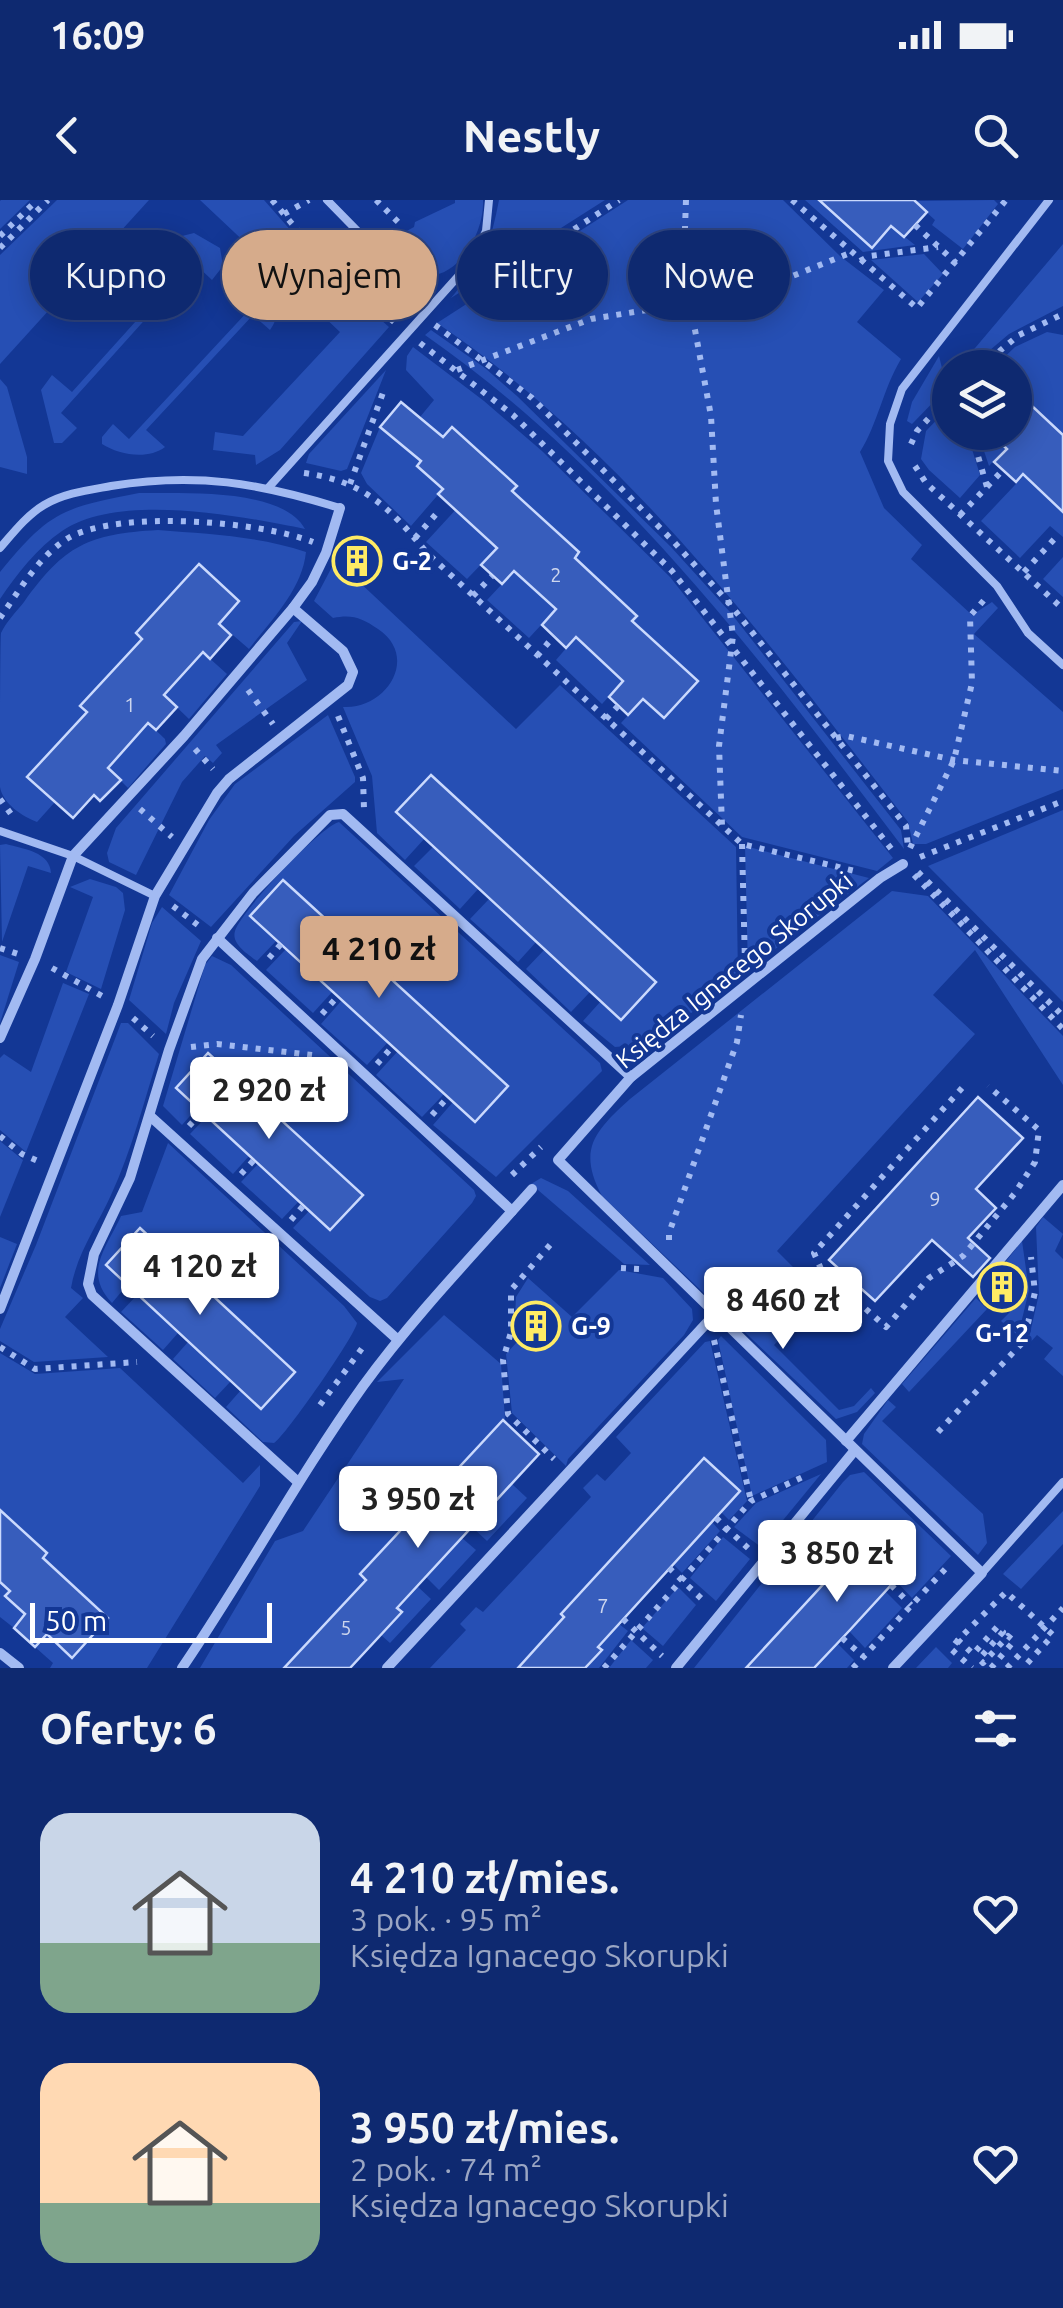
<!DOCTYPE html>
<html lang="pl">
<head>
<meta charset="utf-8">
<style>
  body { margin:0; font-family:Ubuntu,sans-serif; background:#1c3578; color:#f1f3f6; height:100vh; display:flex; flex-direction:column; font-size:38px; white-space:nowrap }
  * { box-sizing:border-box; margin:0 }
  p { font-size:32px; color:#9ba6c3 }
  .icon { flex:none; width:55px; height:55px; fill:none; stroke:currentColor; stroke-width:2; stroke-linecap:round; stroke-linejoin:round }
  .map { position:relative; height:1468px; overflow:hidden }
  .details { display:flex; flex-direction:column; background:#0e2970; flex:1 }
  .details>* { flex:none }
  .hud { position:absolute; left:30px; top:30px; width:1005px; height:90px; display:flex; gap:20px }
  .fabs { position:absolute; left:932px; top:150px; display:grid; gap:20px }
  .fabs a { display:grid; place-items:center; width:100px; height:100px; border-radius:50%; background:#0e2970; box-shadow:0 5px 25px #0003,0 0 0 2px #2e4583; font-size:50px }
  .scale { position:absolute; left:30px; bottom:25px; width:242px; box-sizing:border-box; padding-left:10px; border:5px solid #fff; border-top:0; font-size:28px; line-height:35px; white-space:nowrap; color:#fff; -webkit-text-stroke:8px #133795; paint-order:stroke }
  .price { position:absolute; translate:-50% -85px; padding:0 22px; border-radius:10px; background:#fff; color:#222; font-size:32px; line-height:65px; filter:drop-shadow(0 2px 5px #0008) }
  .price::after { content:''; position:absolute; left:50%; top:60px; width:30px; height:22px; margin-left:-15px; background:inherit; clip-path:polygon(0 0,100% 0,50% 100%) }
  .price.active { background:#d6ab8b; color:#111 }
  ul { padding:0; list-style:none }
  li { display:flex; align-items:center; gap:30px; height:250px; padding:0 40px }
  li span { display:grid; place-items:center; flex:none; width:280px; height:200px; border-radius:30px; color:#555 }
  li>.icon { margin-inline-start:auto }
  span .icon { width:120px; height:120px; fill:#fffc; stroke-width:1 }
  li b { font-size:42px }
  h2 { display:flex; justify-content:space-between; align-items:center; height:120px; padding:0 40px; font-size:42px }
  .pill { padding:0 35px; border-radius:45px; background:#0e2970; box-shadow:0 5px 25px #0003,0 0 0 2px #2e4583; font-size:35px; line-height:90px }
  .pill.active { background:#d6ab8b; color:#111 }
  .status { display:flex; justify-content:space-between; align-items:center; height:70px; padding:0 50px; background:#0e2970; direction:ltr }
  .status svg { height:28px; fill:currentColor }
  header { display:flex; justify-content:space-between; align-items:center; height:130px; padding:0 40px; background:#0e2970; font-size:45px; font-weight:700 }
  .map>svg:first-child { display:block }
</style>
</head>
<body>
<div class="status"><b>16:09</b><svg viewBox="0 0 49 12"><path d="M0 12V9h3v3zM5 12V6h3v6zM10 12V3h3v9zM15 12V0h3v12zM26 1h20v11H26zM47 4h2v5h-2z"/></svg></div>
<header><svg class="icon" aria-label="back" viewBox="0 0 24 24"><path d="M15 5l-7 7 7 7"/></svg>Nestly<svg class="icon" aria-label="search" viewBox="0 0 24 24"><circle cx="10" cy="10" r="6"/><path d="M15 15l6 6"/></svg></header>
<div class="map">
<svg width="1063" height="1468" viewBox="0 0 1063 1468">
  <rect width="100%" height="100%" fill="#133795"/>
  <g fill="#264fb4">
    <polygon points="1,0 30,0 0,29 0,1"/>
    <polygon points="57,0 149,0 0,164 0,55"/>
    <polygon points="200,0 264,0 329,74 389,127 280,250 256,265 255,255 213,250 215,232 243,236 340,132"/>
    <path d="M455,0H483C485,32 456,86 417,74C402,70 391,54 380,43L394,29L403,33L414,27L415,22L455,3Z"/>
    <path d="M499,0H605L451,98C484,58 489,51 499,0Z"/>
    <path d="M628,0H783L840,56L884,90L857,122L901,159C883,189 878,223 860,252L884,308L922,345L911,359L972,415L992,402L998,408L974,434L1063,512V589L926,644H913L908,622C768,442 628,252 437,123Z"/>
    <polygon points="805,0 842,0 872,47 891,26 915,45 863,52"/>
    <polygon points="994,0 998,4 963,49 932,25 935,20 914,1"/>
    <polygon points="194,33 220,48 223,66 212,80 195,64 61,213 77,228 62,243 54,243 41,190 52,175 72,192 191,60 172,43 178,37"/>
    <polygon points="1063,44 1063,106 1009,134 970,167 959,167"/>
    <polygon points="369,52 397,85 398,111 396,114 347,76"/>
    <polygon points="924,54 943,74 918,102 871,60"/>
    <path d="M249,85C274,89 285,109 270,130L253,115L146,230L165,247C148,260 119,255 102,244V237L113,224L129,239L249,110L232,93Z"/>
    <path d="M431,130L485,168L517,196L671,347L730,412L901,630L904,649C762,461 620,271 425,135Z"/>
    <polygon points="1047,132 1063,135 1063,235 1021,195 1015,201 1015,168 993,168 1015,147"/>
    <polygon points="413,147 484,201 542,251 670,377 893,658 877,671 742,637 621,523 643,499 697,481 632,421 636,415 575,358 579,352 512,291 516,286 453,227 417,265 443,289 411,326 367,284 361,273 380,227 426,224 420,217 434,200 406,170 407,156"/>
    <polygon points="939,156 947,188 912,224 907,221 912,202"/>
    <polygon points="386,170 347,269 341,271 306,263 309,254"/>
    <polygon points="0,179 7,187 27,257 27,274 0,267"/>
    <polygon points="950,206 950,232 967,233 980,275 960,298 929,270 921,259 926,231"/>
    <polygon points="978,233 989,233 1006,248 989,266"/>
    <polygon points="1029,270 1063,312 1063,337 1050,326 1020,358 981,321"/>
    <path d="M139,293C182,294 282,287 305,329C241,316 119,292 62,331C37,348 17,374 0,399V372C50,311 62,308 139,293Z"/>
    <polygon points="460,305 497,348 467,379 426,342"/>
    <path d="M158,330C208,334 258,336 306,352C302,390 272,419 249,449L219,423L239,401L142,439L81,506L87,512L28,576L55,602L37,622C22,616 3,604 0,587C0,574 0,440 1,433C6,422 17,411 24,402C65,345 88,334 158,330Z"/>
    <polygon points="1063,357 1063,397 1043,379"/>
    <path d="M334,363L340,364L516,529L560,485L736,647L738,777L651,844L615,847L583,821L601,801L655,782L432,575L397,612L425,638L405,660L377,633L372,576L343,507C386,510 420,457 378,429C362,418 352,414 333,418L314,401Z"/>
    <polygon points="518,367 556,409 529,438 487,400"/>
    <polygon points="302,421 287,443 307,480 216,545 222,553 213,563 205,556 182,582 136,675 109,662 107,653 116,628 294,422"/>
    <polygon points="580,432 623,481 602,504 556,460"/>
    <polygon points="197,447 227,474 189,519 164,495"/>
    <polygon points="328,515 355,577 355,582 294,636 211,727 169,695 209,620 235,584"/>
    <polygon points="143,518 165,539 166,544 128,588 108,568"/>
    <polygon points="1063,610 1063,802 928,666"/>
    <path d="M339,622L600,863L602,871L496,977L433,925L453,902L507,885L283,680L250,715L277,740L257,761C248,754 231,744 235,731C240,712 321,626 339,622Z"/>
    <path d="M6,644C24,649 50,652 51,673L28,666L2,742L0,645Z"/>
    <polygon points="434,646 479,688 460,709 414,666"/>
    <polygon points="745,646 869,678 808,724 804,718 795,724 799,730 748,771"/>
    <polygon points="90,679 116,687 123,693 125,710 101,789 66,772 93,697 70,687"/>
    <path d="M892,691L928,696L1063,836V885L975,750L933,795L975,834L777,1051L822,1096L774,1145L839,1210L854,1206L871,1188L875,1193L857,1212L836,1219L602,996C577,949 595,931 630,899Z"/>
    <polygon points="490,698 537,741 518,762 470,719"/>
    <polygon points="162,707 201,741 174,803 166,834 129,800 152,723"/>
    <polygon points="286,749 333,791 313,813 266,770"/>
    <polygon points="545,749 590,792 571,812 526,769"/>
    <polygon points="0,755 19,762 0,823"/>
    <polygon points="212,756 231,765 474,990 476,996 472,1003 387,1098 380,1101 370,1097 293,1028 309,1011 331,1030 363,994 209,853 176,888 197,908 182,925 163,906 205,765"/>
    <polygon points="63,783 89,794 26,952 0,930 0,858 4,854 31,872"/>
    <polygon points="342,800 388,842 367,865 321,824"/>
    <path d="M121,823H128L159,854C144,901 132,950 111,995C97,1026 77,1053 71,1088L83,1098L65,1117L108,1157L34,1162L0,1141V1129L36,1045Z"/>
    <polygon points="398,851 444,894 422,917 376,875"/>
    <polygon points="206,917 249,956 233,974 190,934"/>
    <polygon points="0,941 23,960 0,1017"/>
    <path d="M168,943L344,1106L357,1123C356,1134 285,1237 274,1243L263,1242L226,1207L241,1190L261,1209L295,1172L139,1029L106,1065L127,1085L112,1103C83,1072 106,1049 121,1016L142,1012Z"/>
    <polygon points="258,964 299,1001 282,1019 241,982"/>
    <polygon points="541,978 568,991 650,1065 624,1064 531,984"/>
    <polygon points="1043,1017 1063,1034 1055,1051 1063,1059 1063,1176 1044,1159 1053,1148 1037,1135 1027,1146 1039,1094 1036,1027"/>
    <polygon points="0,1037 17,1044 0,1088"/>
    <polygon points="1022,1041 1029,1090 1018,1136 1001,1121 1027,1095 1027,1091 1002,1069 985,1088"/>
    <polygon points="619,1070 663,1078 692,1109 693,1120 684,1135 568,1259 566,1266 512,1213 506,1154 517,1142 514,1136 516,1097 528,1078 572,1117"/>
    <polygon points="137,1095 178,1133 163,1150 121,1112"/>
    <polygon points="976,1098 987,1109 909,1192 902,1184"/>
    <polygon points="444,1115 501,1164 505,1219 360,1374 366,1380 284,1468 200,1468 275,1341 303,1331 404,1179 377,1182"/>
    <polygon points="721,1136 826,1240 827,1262 752,1296 718,1140"/>
    <polygon points="710,1141 747,1301 729,1320 721,1312 740,1291 703,1258 561,1413 565,1417 518,1468 430,1468 466,1430 460,1424 476,1407 483,1412 591,1297 583,1288 597,1274 605,1281 631,1253 616,1237 705,1142"/>
    <polygon points="188,1142 231,1181 215,1198 173,1159"/>
    <polygon points="0,1153 35,1174 120,1168 243,1283 260,1265 260,1286 147,1468 50,1468 53,1463 35,1447 47,1434 72,1457 108,1418 43,1358 47,1353 0,1310"/>
    <polygon points="888,1200 896,1207 882,1221 983,1314 987,1343 978,1355 862,1244 864,1234"/>
    <polygon points="864,1272 951,1356 912,1398 895,1380 914,1359 877,1326 746,1468 694,1468 843,1282 850,1275"/>
    <polygon points="821,1274 761,1347 734,1327 756,1303"/>
    <polygon points="512,1284 527,1298 487,1341 472,1327"/>
    <polygon points="1063,1311 1063,1344 1021,1389 1003,1374"/>
    <polygon points="712,1322 720,1331 682,1373 673,1364"/>
    <polygon points="723,1337 750,1359 716,1401 690,1378"/>
    <polygon points="462,1338 476,1350 439,1390 426,1377"/>
    <polygon points="0,1382 10,1391 6,1397 25,1414 14,1428 0,1417"/>
    <polygon points="417,1386 431,1399 390,1443 381,1435 401,1413 397,1408"/>
    <polygon points="678,1387 696,1405 663,1446 642,1428"/>
    <polygon points="885,1391 902,1408 865,1448 849,1431"/>
    <polygon points="619,1424 628,1431 599,1468 585,1468 601,1450 598,1447"/>
    <polygon points="631,1440 653,1460 646,1468 609,1468"/>
    <polygon points="837,1443 854,1460 847,1468 814,1468"/>
    <polygon points="936,1447 952,1463 948,1468 916,1468"/>
  </g>
  <g fill="#375dbc" stroke="#cad9fd" stroke-width="2.5">
    <polygon points="819,0 914,0 927,12 904,37 891,26 872,48"/>
    <polygon points="1015,190 1063,235 1063,312 1023,274 1016,282 994,262 1007,249 989,232 1015,232"/>
    <polygon points="401,202 443,237 452,227 517,286 512,291 579,352 575,358 637,416 632,421 698,481 664,518 643,499 628,515 609,497 623,481 576,437 566,448 542,425 556,409 514,371 502,384 481,365 497,348 438,294 443,289 417,266 421,261 380,227"/>
    <polygon points="357,344 375,360 358,379 340,362"/>
    <polygon points="199,364 239,401 219,424 231,435 210,459 203,452 164,495 177,507 156,530 148,523 108,568 121,580 100,601 94,595 73,618 27,577 87,512 80,506 142,439 136,433"/>
    <polygon points="431,575 656,782 621,820 396,612"/>
    <polygon points="283,680 508,886 475,922 250,716"/>
    <polygon points="208,853 363,995 330,1030 176,888"/>
    <polygon points="978,897 1023,938 976,989 996,1008 968,1038 990,1058 973,1077 932,1040 875,1101 829,1060"/>
    <polygon points="140,1028 295,1172 261,1209 106,1065"/>
    <polygon points="1003,1070 1020,1086 1003,1104 986,1089"/>
    <polygon points="503,1220 539,1254 397,1408 402,1412 350,1468 284,1468 366,1380 360,1374"/>
    <polygon points="704,1258 740,1291 598,1447 602,1450 585,1468 518,1468 564,1417 561,1414"/>
    <polygon points="0,1310 47,1353 43,1358 108,1418 72,1458 47,1434 35,1447 14,1428 25,1414 5,1396 10,1391 0,1382"/>
    <polygon points="877,1326 914,1360 849,1431 814,1468 746,1468"/>
  </g>
  <g fill="none" stroke-linecap="round" stroke-linejoin="round">
    <g stroke="#a2baf2" stroke-width="6" stroke-dasharray="5 8" stroke-linecap="butt">
      <polyline points="272,0 326,64 394,122"/>
      <polyline points="376,0 403,27"/>
      <polyline points="686,0 685,28 690,103 711,216 716,304 733,436 719,546 722,626"/>
      <polyline points="792,0 917,108 1006,0"/>
      <polyline points="284,14 309,0"/>
      <polyline points="915,25 956,63"/>
      <polyline points="0,36 37,0"/>
      <polyline points="0,48 48,0"/>
      <polyline points="860,61 870,56 938,47"/>
      <polyline points="465,100 619,0"/>
      <polyline points="435,125 532,198 673,341 729,403 906,626 908,648"/>
      <polyline points="420,143 513,215 672,371 893,651"/>
      <polyline points="979,168 1019,135 1063,114"/>
      <polyline points="457,170 591,119 690,103 780,81 850,53"/>
      <polyline points="971,232 987,287"/>
      <polyline points="911,244 917,231 950,195"/>
      <polyline points="915,266 926,283 1063,409"/>
      <path d="M304,273C364,281 390,308 427,353L742,644L855,671"/>
      <polyline points="350,284 385,187"/>
      <polyline points="960,315 1003,270"/>
      <polyline points="415,338 437,313"/>
      <polyline points="1024,372 1059,334"/>
      <polyline points="473,396 492,376"/>
      <path d="M0,418C19,391 40,354 70,337C122,310 259,321 313,342"/>
      <polyline points="537,456 554,436"/>
      <polyline points="248,490 273,524"/>
      <polyline points="338,516 363,578 364,609"/>
      <polyline points="606,519 618,506"/>
      <polyline points="836,538 846,536 954,560 1063,571"/>
      <polyline points="195,549 213,569"/>
      <polyline points="0,599 11,614"/>
      <polyline points="140,609 172,637"/>
      <polyline points="742,644 745,763"/>
      <polyline points="910,648 954,560 972,483 970,416 985,399"/>
      <polyline points="920,657 1063,601"/>
      <polyline points="918,672 1063,816"/>
      <polyline points="914,675 1063,829"/>
      <polyline points="173,706 203,729"/>
      <polyline points="0,748 18,754"/>
      <polyline points="269,758 281,744"/>
      <polyline points="52,768 102,796"/>
      <polyline points="322,814 338,796"/>
      <polyline points="133,818 153,836"/>
      <polyline points="191,847 217,844 312,855"/>
      <polyline points="377,864 393,846"/>
      <polyline points="962,888 814,1053 821,1069 886,1127 929,1078 963,1056 1015,993 1035,962 1039,930 988,886"/>
      <polyline points="432,915 448,897"/>
      <polyline points="189,926 202,912"/>
      <polyline points="0,936 22,954 40,962"/>
      <polyline points="241,974 254,960"/>
      <polyline points="512,975 541,947"/>
      <polyline points="291,1020 303,1006"/>
      <polyline points="669,1040 669,1033 737,842 741,815"/>
      <polyline points="550,1045 511,1090 511,1132 503,1160 508,1214 554,1259"/>
      <polyline points="621,1068 640,1069"/>
      <polyline points="714,1140 751,1301"/>
      <polyline points="0,1147 35,1169 137,1162"/>
      <polyline points="320,1205 363,1147"/>
      <polyline points="938,1232 1024,1141 1035,1092 1031,1057"/>
      <polyline points="716,1318 751,1351"/>
      <polyline points="669,1368 705,1402"/>
      <polyline points="891,1385 911,1405"/>
      <polyline points="623,1419 662,1456"/>
      <polyline points="842,1438 863,1456"/>
      <polyline points="958,1440 951,1449 972,1468"/>
      <polyline points="604,1468 751,1301 807,1275"/>
      <polyline points="853,1468 949,1365"/>
      <polyline points="991,1468 1014,1441 1008,1436 983,1463 979,1459 1003,1432 997,1427 973,1454 958,1440 1006,1392 1053,1435 1023,1468"/>
      <polyline points="1007,1468 1063,1408"/>
    </g>
    <g stroke="#a2baf2" stroke-width="8">
      <polyline points="327,0 430,105"/>
      <polyline points="1049,0 902,189 890,224 888,261 903,292 997,386 1028,433 1063,465"/>
      <polyline points="269,287 471,62 486,31 489,0"/>
      <path d="M0,348C13,333 27,315 44,305C64,293 89,290 111,286C197,272 258,283 340,308"/>
      <polyline points="0,631 73,656 155,696"/>
      <polyline points="982,1373 1063,1282"/>
    </g>
    <g stroke="#a2baf2" stroke-width="10">
      <polyline points="217,738 512,1011"/>
      <polyline points="0,838 35,759 73,656 184,536 293,408 312,382 326,353 340,308"/>
      <polyline points="150,916 397,1139"/>
      <polyline points="0,1109 118,805 155,696 217,593 229,579 348,485 353,472 343,451 293,408"/>
      <polyline points="846,1241 1063,985"/>
      <polyline points="298,1282 92,1095 88,1084 94,1054 130,978 169,850 202,759 253,693 330,615 343,614 631,877"/>
      <polyline points="0,1453 19,1468"/>
      <path d="M182,1468C245,1376 298,1277 363,1186C414,1116 475,1053 532,989"/>
      <polyline points="387,1468 715,1114"/>
      <polyline points="676,1468 855,1250"/>
      <polyline points="893,1468 982,1373 558,960 631,877 880,678 903,664"/>
    </g>
  </g>
  <defs>
    <g id="building-ring" transform="scale(2.5)"><circle r="9.5" fill="#133795" stroke="#ffeb64" stroke-width="1.5"/><path d="M-4-6H4V6H1V3H-1V6H-4ZM-2.5-4.3h1.7v1.8h-1.7ZM.8-4.3h1.7v1.8H.8ZM-2.5-1h1.7V.8h-1.7ZM.8-1h1.7V.8H.8Z" fill="#ffeb64"/></g>
  </defs>
  <g fill-rule="evenodd">
    <use href="#building-ring" x="357" y="361"/>
    <use href="#building-ring" x="1002" y="1087"/>
    <use href="#building-ring" x="536" y="1126"/>
  </g>
  <g text-anchor="middle" stroke-width="8" stroke-linejoin="round" paint-order="stroke">
    <g font-size="20" fill="#cdd6ee">
      <text x="556" y="382">2</text>
      <text x="130" y="512">1</text>
      <text x="935" y="1006">9</text>
      <text x="603" y="1413">7</text>
      <text x="346" y="1435">5</text>
    </g>
    <g font-size="25" font-weight="bold" fill="#fff" stroke="#133795" text-anchor="start">
      <text x="392" y="370">G-2</text>
      <text x="571" y="1135">G-9</text>
      <text x="1002" y="1142" text-anchor="middle">G-12</text>
    </g>
    <g font-size="25" fill="#fff" stroke="#133795">
      <text transform="translate(734 770) rotate(-39)" y="9">Księdza Ignacego Skorupki</text>
    </g>
  </g>
</svg>
<div class="fabs">
<a><svg class="icon" aria-label="layers" viewBox="0 0 24 24"><path d="M12 4l9 5-9 5-9-5zM3 14l9 5 9-5"/></svg></a>
</div>
<div class="scale">50 m</div>
<b class="price active" style="left:379px;top:801px">4 210 zł</b>
<b class="price" style="left:269px;top:942px">2 920 zł</b>
<b class="price" style="left:200px;top:1118px">4 120 zł</b>
<b class="price" style="left:783px;top:1152px">8 460 zł</b>
<b class="price" style="left:418px;top:1351px">3 950 zł</b>
<b class="price" style="left:837px;top:1405px">3 850 zł</b>
<div class="hud">
<a class="pill">Kupno</a>
<a class="pill active">Wynajem</a>
<a class="pill">Filtry</a>
<a class="pill">Nowe</a>
</div>
</div>
<section class="details">
<h2>Oferty: 6<svg class="icon" aria-label="filters" viewBox="0 0 24 24"><path d="M4 7h16M4 17h16"/><circle cx="9" cy="7" r="2"/><circle cx="15" cy="17" r="2"/></svg></h2>
<ul>
<li><span style="background:linear-gradient(#c9d6e8 65%,#7fa58c 0)"><svg class="icon" aria-label="home" viewBox="0 0 24 24"><path d="M3 11l9-7 9 7M6 9v11h12V9"/></svg></span><div><b>4 210 zł/mies.</b><p>3 pok. · 95 m²</p><p>Księdza Ignacego Skorupki</p></div><svg class="icon" aria-label="heart" viewBox="0 0 24 24"><path d="M12 20l-8-8c-3-5 5-10 8-4 3-6 11-1 8 4z"/></svg></li>
<li><span style="background:linear-gradient(#ffd9b3 70%,#7fa58c 0)"><svg class="icon" aria-label="home" viewBox="0 0 24 24"><path d="M3 11l9-7 9 7M6 9v11h12V9"/></svg></span><div><b>3 950 zł/mies.</b><p>2 pok. · 74 m²</p><p>Księdza Ignacego Skorupki</p></div><svg class="icon" aria-label="heart" viewBox="0 0 24 24"><path d="M12 20l-8-8c-3-5 5-10 8-4 3-6 11-1 8 4z"/></svg></li>
</ul>
</section>
</body>
</html>
